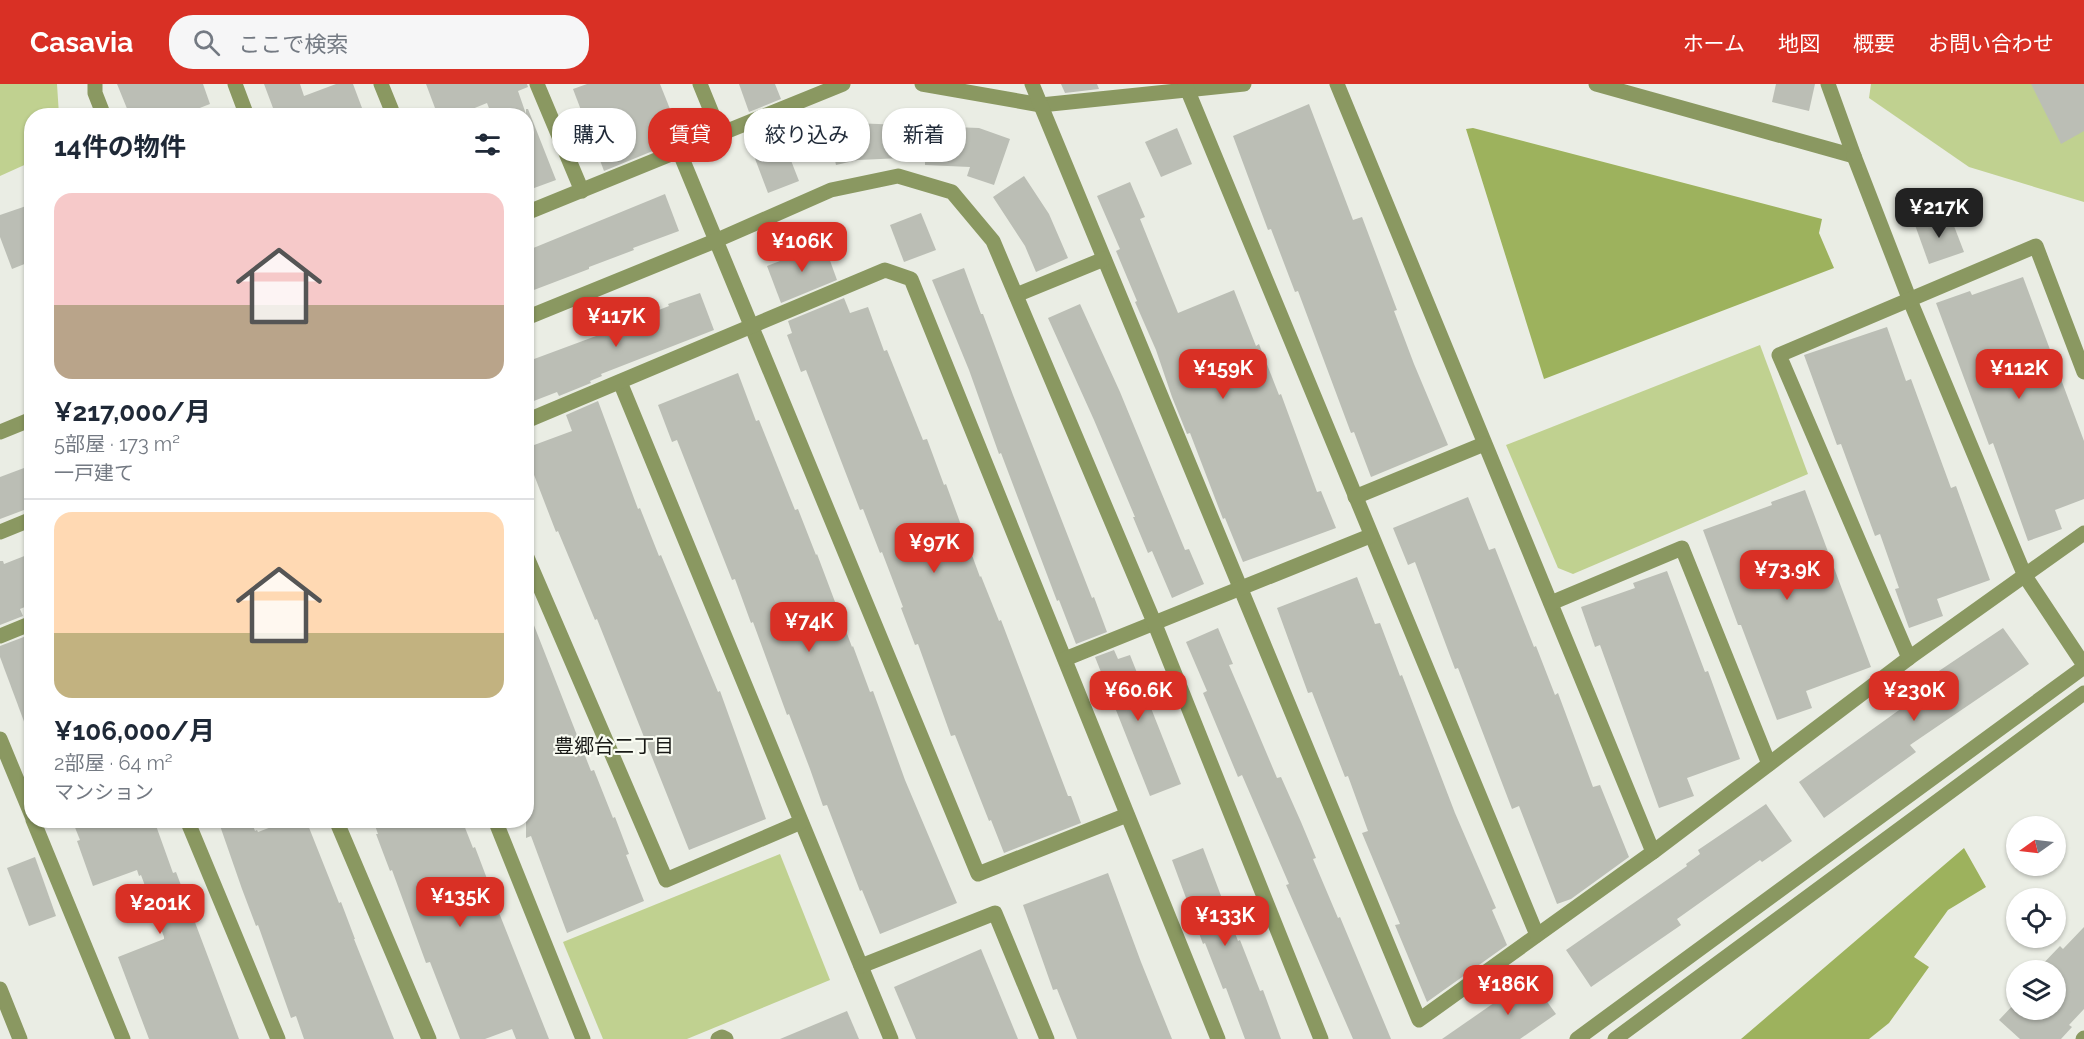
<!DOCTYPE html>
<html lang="ja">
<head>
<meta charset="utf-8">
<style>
  body { margin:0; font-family:Raleway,"Noto Sans JP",sans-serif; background:#f6f6f7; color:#1f2937; height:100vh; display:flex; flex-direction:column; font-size:22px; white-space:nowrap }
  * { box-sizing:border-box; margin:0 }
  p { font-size:20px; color:#747a83 }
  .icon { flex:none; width:33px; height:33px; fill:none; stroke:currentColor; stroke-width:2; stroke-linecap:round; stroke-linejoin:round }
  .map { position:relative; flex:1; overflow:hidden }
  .side { position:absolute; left:24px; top:24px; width:510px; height:720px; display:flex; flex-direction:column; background:#fff; border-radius:24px; box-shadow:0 2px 4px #0004 }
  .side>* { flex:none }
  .top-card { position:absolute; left:552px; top:24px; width:570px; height:54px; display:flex; gap:12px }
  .needle { width:39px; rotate:256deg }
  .controls { position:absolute; left:2006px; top:732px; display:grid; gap:12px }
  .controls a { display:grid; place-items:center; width:60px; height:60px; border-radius:50%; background:#fff; box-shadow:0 2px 4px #0004; font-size:30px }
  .price { position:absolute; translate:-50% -51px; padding:0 14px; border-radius:12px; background:#d93025; color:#fff; font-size:20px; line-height:39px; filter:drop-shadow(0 2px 3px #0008) }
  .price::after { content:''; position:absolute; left:50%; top:36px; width:18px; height:14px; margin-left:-9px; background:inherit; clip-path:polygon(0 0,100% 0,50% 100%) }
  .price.active { background:#222; color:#fff }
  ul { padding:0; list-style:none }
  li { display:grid; align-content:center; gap:12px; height:318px; padding:0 30px }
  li+li { border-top:2px solid #e0e1e3 }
  li span { display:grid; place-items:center; height:186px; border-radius:18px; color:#555 }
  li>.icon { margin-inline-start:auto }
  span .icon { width:108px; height:108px; fill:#fffc; stroke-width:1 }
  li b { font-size:26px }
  h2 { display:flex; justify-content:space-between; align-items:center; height:72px; padding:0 30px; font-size:26px }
  .pill { padding:0 21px; border-radius:24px; background:#fff; box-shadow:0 2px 4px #0004; font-size:21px; line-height:54px }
  .pill.active { background:#d93025; color:#fff }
  header { display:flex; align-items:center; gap:36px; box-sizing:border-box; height:84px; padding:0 30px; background:#d93025; color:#fff }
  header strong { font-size:28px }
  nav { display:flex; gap:33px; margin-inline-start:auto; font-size:21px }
  .search { width:420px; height:54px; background:#f6f6f7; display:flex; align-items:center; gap:15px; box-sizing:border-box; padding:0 21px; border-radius:24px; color:#747a83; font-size:22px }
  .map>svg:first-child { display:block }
</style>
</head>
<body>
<header>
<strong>Casavia</strong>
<div class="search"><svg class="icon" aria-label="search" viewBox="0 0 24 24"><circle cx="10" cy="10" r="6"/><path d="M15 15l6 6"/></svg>ここで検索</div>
<nav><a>ホーム</a><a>地図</a><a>概要</a><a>お問い合わせ</a></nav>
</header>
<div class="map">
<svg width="2084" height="955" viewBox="0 0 2084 955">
  <rect width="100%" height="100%" fill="#eaede4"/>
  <g fill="#c0d190">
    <polygon points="0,0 57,0 59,31 32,32 31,78 0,92"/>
    <polygon points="1871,0 2064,0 2084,45 2084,118 1969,83 1869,14"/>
    <polygon points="1760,261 1808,390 1573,490 1558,484 1506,361"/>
    <polygon points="780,770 830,896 687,955 603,955 563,858"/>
  </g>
  <g fill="#9db25d">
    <polygon points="1473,44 1822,135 1819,149 1834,184 1544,295 1466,45"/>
    <polygon points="1964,764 1986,803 1948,826 1914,873 1929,883 1889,939 1869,955 1741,955"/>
  </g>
  <g fill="#bbbeb5">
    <polygon points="117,0 203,0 210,20 179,32 130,32"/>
    <polygon points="264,0 300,0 304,12 336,0 353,0 365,32 258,32 258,29 273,24"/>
    <polygon points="426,0 527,0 528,3 518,7 526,30 526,25 528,25 556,96 526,107 526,32 492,32 487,19 455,32 438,32"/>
    <polygon points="587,0 660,0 682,55 604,87 573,5"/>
    <polygon points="739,0 775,0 781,15 749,28"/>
    <polygon points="1061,0 1097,0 1099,5 1065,9"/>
    <polygon points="1776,0 1815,0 1809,27 1772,18"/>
    <polygon points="2031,0 2084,0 2084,47 2061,60"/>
    <polygon points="1309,20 1353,136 1362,133 1397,226 1394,227 1414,280 1448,361 1371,393 1354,348 1351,349 1298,207 1295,208 1271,145 1268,146 1233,52"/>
    <polygon points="776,38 799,97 768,109 754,72 764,68 756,46"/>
    <polygon points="853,39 979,44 1010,55 994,101 967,92 970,83 925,81 925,73 858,76 836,81 828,45"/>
    <polygon points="1177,44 1192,80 1161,93 1145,58"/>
    <polygon points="1024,92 1049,130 1068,174 1036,188 1025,162 993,113"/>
    <polygon points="1130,98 1145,133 1140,135 1178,229 1234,206 1256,262 1259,260 1279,311 1281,310 1317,408 1321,407 1336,444 1243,478 1225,434 1223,435 1190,349 1187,350 1172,313 1156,266 1135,218 1137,217 1116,167 1120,165 1097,112"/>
    <polygon points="665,110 679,147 633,164 634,166 589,183 589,185 526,209 526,167"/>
    <polygon points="32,120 32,177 12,185 0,153 0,131"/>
    <polygon points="921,129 936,166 904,178 890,141"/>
    <polygon points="1949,129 1964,168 1929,180 1915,141"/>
    <polygon points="824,160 837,196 781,219 767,182"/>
    <polygon points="964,184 981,230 983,230 1013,311 1092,514 1094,513 1107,548 1076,560 1059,516 1057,517 1001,369 999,370 969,286 932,196"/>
    <polygon points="2023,193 2084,357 2084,415 2055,426 2062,445 2028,457 1993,359 1989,361 1936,219 1970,207 1972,211"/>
    <polygon points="700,209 714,246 601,290 602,292 590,297 591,299 559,312 557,308 526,320 526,278 623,242 623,240 669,222 668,220"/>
    <polygon points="844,214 850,229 868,223 884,267 887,266 923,356 927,355 944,401 946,400 980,493 981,492 999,537 1001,536 1068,712 1071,712 1081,739 1004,769 991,736 989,737 955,651 951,652 918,560 915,561 901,524 903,523 882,468 880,469 863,425 860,426 806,286 801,288 787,251 792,249 788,237"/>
    <polygon points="1080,220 1120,308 1185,466 1189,465 1204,500 1172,514 1152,467 1148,469 1133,433 1135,433 1094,336 1048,234"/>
    <polygon points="1887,243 1906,297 1911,295 1951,404 1956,402 1990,496 1937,515 1943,532 1909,544 1895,505 1899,504 1880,450 1875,452 1841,360 1837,361 1804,271"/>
    <polygon points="738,289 756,337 759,336 795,426 798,425 816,471 817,470 852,563 853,562 870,608 873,607 905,696 957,819 880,850 862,806 860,807 827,721 823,722 810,685 789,630 787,631 753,538 751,539 735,495 732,496 677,356 672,358 658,321"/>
    <polygon points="598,317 638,425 640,424 659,472 661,471 718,608 720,607 766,735 689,766 597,535 595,536 558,447 556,448 526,370 526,364 572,347 566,331"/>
    <polygon points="32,381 32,423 0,435 0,393"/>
    <polygon points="1805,406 1871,583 1806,607 1812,624 1777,636 1741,541 1738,541 1703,446 1772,421 1771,418"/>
    <polygon points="1468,413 1489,466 1495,464 1534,563 1536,562 1555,611 1558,609 1593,703 1600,701 1629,773 1571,815 1557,820 1519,722 1512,725 1458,584 1455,585 1415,478 1408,481 1393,444"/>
    <polygon points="32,469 32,520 20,525 23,532 0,541 0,477 3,477 4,480"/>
    <polygon points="1667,487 1705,588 1708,587 1740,675 1687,694 1694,712 1659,724 1600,561 1595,563 1581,523 1635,504 1633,499"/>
    <polygon points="1357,493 1375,540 1380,539 1400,592 1402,591 1455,729 1496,824 1492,826 1507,861 1427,918 1395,841 1400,840 1362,749 1368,747 1348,692 1345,693 1312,608 1308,609 1277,524"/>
    <polygon points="528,526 591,687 594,686 613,734 615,733 629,770 626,771 644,817 567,849 531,752 526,754 526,527"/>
    <polygon points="1218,544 1233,580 1229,581 1250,630 1277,694 1281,693 1301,738 1316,774 1313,775 1338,834 1340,833 1391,955 1353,955 1286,801 1289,800 1264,742 1242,691 1238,693 1203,609 1207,607 1186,558"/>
    <polygon points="2003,544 2029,580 1910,661 1916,668 1824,734 1799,698 1920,611 1915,603"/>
    <polygon points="29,551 32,557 32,650 29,651 0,573 0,562"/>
    <polygon points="1114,566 1118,575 1130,571 1181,700 1150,712 1095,573"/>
    <polygon points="1766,720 1792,757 1762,778 1760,776 1677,835 1681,841 1591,903 1566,866 1687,782 1686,780 1700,770 1698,766"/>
    <polygon points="72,736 154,736 173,789 176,788 239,955 149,955 118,873 164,855 164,853 141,791 139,792 137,786 93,802 77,757 80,756"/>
    <polygon points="218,736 251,736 255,747 257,746 258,748 290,736 306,736 339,819 341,818 355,855 354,855 394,955 304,955 296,932 291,934 258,841 256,842 242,805"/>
    <polygon points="373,736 462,736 473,764 475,763 489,800 488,801 549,955 516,955 512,945 485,955 460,955 430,878 426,879 392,786 390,787 376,750 378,750"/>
    <polygon points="1203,764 1238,857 1240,856 1260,907 1263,906 1281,955 1245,955 1226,904 1223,905 1205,859 1203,860 1172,776"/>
    <polygon points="35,773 56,832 29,842 7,784"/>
    <polygon points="1108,789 1141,878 1172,955 1077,955 1057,905 1053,906 1023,821"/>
    <polygon points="2084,843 2084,925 2069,941 2072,943 2061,955 2020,955 1999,936 2016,918 2016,926 2055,926 2055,886 2037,886 2060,862 2063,865"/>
    <polygon points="981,865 1018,955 916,955 894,903"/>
    <polygon points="1530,894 1556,930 1520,955 1442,955"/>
    <polygon points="847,927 859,955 780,955"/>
  </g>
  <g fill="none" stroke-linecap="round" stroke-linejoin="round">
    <g stroke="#8a9861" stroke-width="15">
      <polyline points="95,0 95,9 104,32"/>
      <polyline points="235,0 247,32"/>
      <polyline points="381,0 394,32"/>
      <polyline points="537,0 582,107"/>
      <polyline points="700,0 720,49"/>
      <polyline points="922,0 1041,21 1244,0"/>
      <polyline points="1032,0 1419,936 1653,768 1909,574"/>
      <polyline points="1185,0 1537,851"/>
      <polyline points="1337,0 1653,768"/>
      <polyline points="1596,0 1854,72 1828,0"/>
      <polyline points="679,67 978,790 1127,731"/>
      <polyline points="1854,72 1909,214 2025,492 2084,581"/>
      <polyline points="526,129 843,0"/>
      <polyline points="1016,211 1104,175"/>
      <polyline points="2084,288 2036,162 1779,271 1909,574 2084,449"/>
      <polyline points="620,298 891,955"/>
      <polyline points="526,337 885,186 911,195 1218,955"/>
      <polyline points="0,348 32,335"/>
      <polyline points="1355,413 1484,360"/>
      <polyline points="526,471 666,796 801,738"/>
      <polyline points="1551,519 1682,464 1769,680"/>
      <polyline points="0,552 32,539"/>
      <polyline points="1065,575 1370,452"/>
      <polyline points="0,655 32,732"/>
      <polyline points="33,736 123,955"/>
      <polyline points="187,736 278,955"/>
      <polyline points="336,736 429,955"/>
      <polyline points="495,736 583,955"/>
      <polyline points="861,882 995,829 1047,955"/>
      <polyline points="718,955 722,953 726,955"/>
      <polyline points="2083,955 2084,954"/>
    </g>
    <g stroke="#8a9861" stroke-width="15">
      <polyline points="526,234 715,157 831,106 898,92 952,108 993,157 1154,538 1321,955"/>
      <polyline points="0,448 32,435"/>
      <polyline points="0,905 20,955"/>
      <polyline points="1577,955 2084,583"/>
      <polyline points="1615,955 2084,609"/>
    </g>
  </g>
  <g text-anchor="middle" stroke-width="4.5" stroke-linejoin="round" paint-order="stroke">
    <g font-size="20" fill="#181916" stroke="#f8fbf1">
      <text x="614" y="669">豊郷台二丁目</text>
    </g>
  </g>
</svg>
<div class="controls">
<a><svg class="needle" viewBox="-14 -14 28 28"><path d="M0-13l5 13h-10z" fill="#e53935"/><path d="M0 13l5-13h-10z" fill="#747a83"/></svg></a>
<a><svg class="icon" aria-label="locate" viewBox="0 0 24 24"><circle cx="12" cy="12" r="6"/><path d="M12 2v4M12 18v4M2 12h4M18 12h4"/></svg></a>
<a><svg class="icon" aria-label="layers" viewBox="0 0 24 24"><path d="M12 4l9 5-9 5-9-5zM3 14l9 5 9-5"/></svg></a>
</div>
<b class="price active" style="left:1939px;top:155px">¥217K</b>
<b class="price" style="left:802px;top:189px">¥106K</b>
<b class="price" style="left:616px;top:264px">¥117K</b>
<b class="price" style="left:1223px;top:316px">¥159K</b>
<b class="price" style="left:2019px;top:316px">¥112K</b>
<b class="price" style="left:934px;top:490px">¥97K</b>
<b class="price" style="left:1787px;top:517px">¥73.9K</b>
<b class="price" style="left:809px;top:569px">¥74K</b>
<b class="price" style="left:1138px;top:638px">¥60.6K</b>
<b class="price" style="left:1914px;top:638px">¥230K</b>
<b class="price" style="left:460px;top:844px">¥135K</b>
<b class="price" style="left:160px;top:851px">¥201K</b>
<b class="price" style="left:1225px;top:863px">¥133K</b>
<b class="price" style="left:1508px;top:932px">¥186K</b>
<div class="top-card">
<a class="pill">購入</a>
<a class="pill active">賃貸</a>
<a class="pill">絞り込み</a>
<a class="pill">新着</a>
</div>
<section class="side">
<h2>14件の物件<svg class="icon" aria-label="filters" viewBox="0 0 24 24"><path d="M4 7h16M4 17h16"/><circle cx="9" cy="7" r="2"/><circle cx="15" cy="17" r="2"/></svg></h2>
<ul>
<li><span style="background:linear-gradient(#f6c9c9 60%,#b9a48a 0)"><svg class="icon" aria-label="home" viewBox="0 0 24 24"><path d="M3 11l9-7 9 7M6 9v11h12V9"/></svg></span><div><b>¥217,000/月</b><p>5部屋 · 173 m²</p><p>一戸建て</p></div></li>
<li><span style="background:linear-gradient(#ffd9b3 65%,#c2b280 0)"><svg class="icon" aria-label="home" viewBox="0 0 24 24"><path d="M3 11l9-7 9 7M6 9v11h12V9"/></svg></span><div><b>¥106,000/月</b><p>2部屋 · 64 m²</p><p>マンション</p></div></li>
</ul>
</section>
</div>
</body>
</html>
